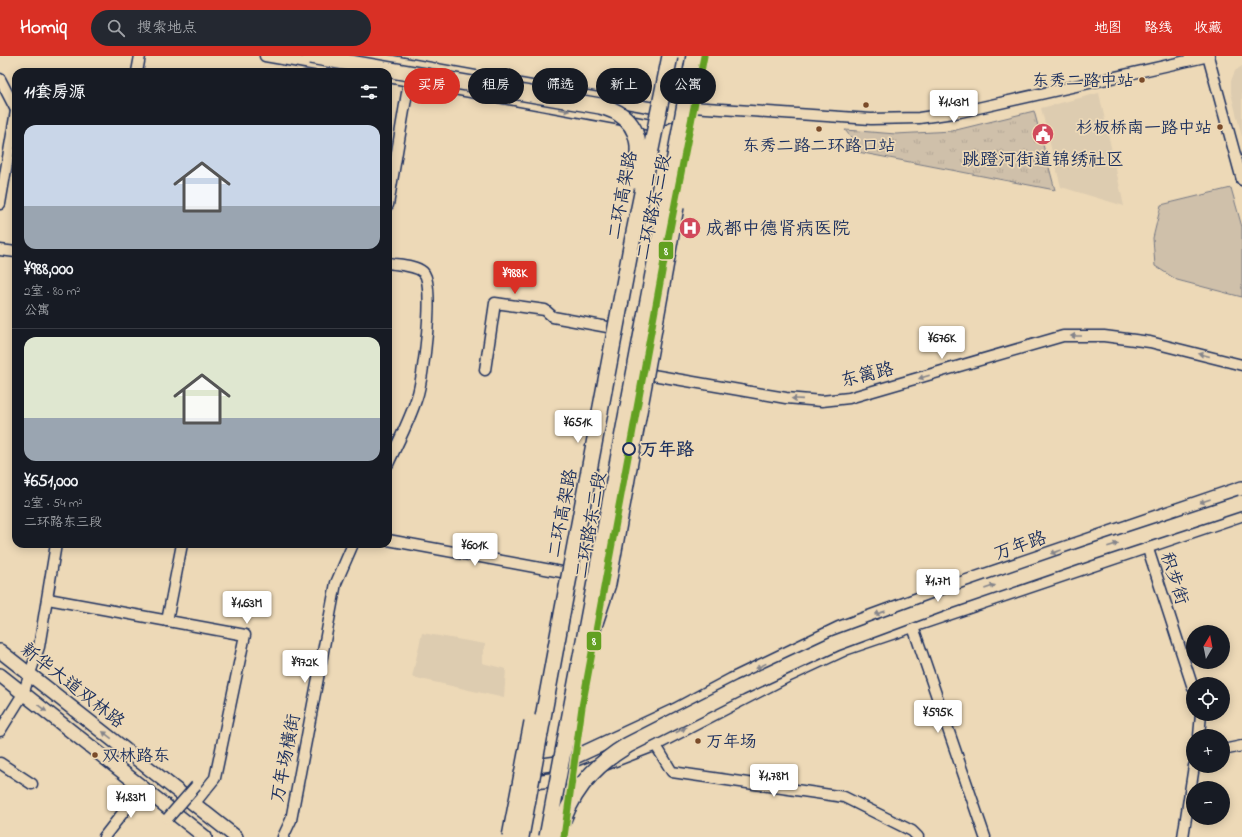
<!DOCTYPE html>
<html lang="zh">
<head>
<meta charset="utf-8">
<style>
  body { margin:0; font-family:"Indie Flower","LXGW WenKai TC",sans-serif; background:#242831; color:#f1f3f6; height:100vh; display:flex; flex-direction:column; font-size:15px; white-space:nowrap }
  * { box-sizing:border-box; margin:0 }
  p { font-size:13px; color:#9ea1a6 }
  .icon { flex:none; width:22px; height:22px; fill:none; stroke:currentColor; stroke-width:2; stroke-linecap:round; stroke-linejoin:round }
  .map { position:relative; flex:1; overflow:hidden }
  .details { position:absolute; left:12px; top:12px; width:380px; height:480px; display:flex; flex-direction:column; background:#171b24; border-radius:12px; box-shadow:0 2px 10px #0003 }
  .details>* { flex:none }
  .hud { position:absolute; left:404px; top:12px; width:380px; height:36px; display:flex; gap:8px }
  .needle { width:26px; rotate:10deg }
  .buttons { position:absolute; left:1186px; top:569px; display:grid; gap:8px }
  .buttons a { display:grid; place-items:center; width:44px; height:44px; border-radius:50%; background:#171b24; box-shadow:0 2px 10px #0003; font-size:20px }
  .price { position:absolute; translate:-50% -34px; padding:0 9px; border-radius:4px; background:#fff; color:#222; font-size:13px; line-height:26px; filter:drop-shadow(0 1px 2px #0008) }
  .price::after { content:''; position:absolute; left:50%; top:24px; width:12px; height:9px; margin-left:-6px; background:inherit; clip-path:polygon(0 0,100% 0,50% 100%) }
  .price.on { background:#d93025; color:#fff }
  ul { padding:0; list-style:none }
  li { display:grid; align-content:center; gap:8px; height:212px; padding:0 12px }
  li+li { border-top:1px solid #363941 }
  li span { display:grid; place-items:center; height:124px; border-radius:12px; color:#555 }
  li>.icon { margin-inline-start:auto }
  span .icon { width:72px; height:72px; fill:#fffc; stroke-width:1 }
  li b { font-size:17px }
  h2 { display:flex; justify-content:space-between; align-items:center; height:48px; padding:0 12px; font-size:17px }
  .pill { padding:0 14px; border-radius:18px; background:#171b24; box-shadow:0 2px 10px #0003; font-size:14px; line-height:36px }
  .pill.on { background:#d93025; color:#fff }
  header { display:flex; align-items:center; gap:24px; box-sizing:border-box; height:56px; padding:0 20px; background:#d93025; color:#fff }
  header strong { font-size:19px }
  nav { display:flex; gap:22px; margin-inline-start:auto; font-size:14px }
  .search { width:280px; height:36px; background:#242831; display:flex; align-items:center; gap:10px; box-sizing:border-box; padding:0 14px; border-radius:22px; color:#9ea1a6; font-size:15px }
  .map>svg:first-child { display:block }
</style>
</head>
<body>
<header>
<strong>Homiq</strong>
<div class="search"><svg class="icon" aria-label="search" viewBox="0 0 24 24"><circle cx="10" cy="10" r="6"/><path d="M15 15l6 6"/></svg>搜索地点</div>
<nav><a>地图</a><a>路线</a><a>收藏</a></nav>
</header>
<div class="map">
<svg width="1242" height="781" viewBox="0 0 1242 781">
  <defs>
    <pattern id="grass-tufts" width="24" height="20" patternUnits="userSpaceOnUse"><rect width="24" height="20" fill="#cfc0aa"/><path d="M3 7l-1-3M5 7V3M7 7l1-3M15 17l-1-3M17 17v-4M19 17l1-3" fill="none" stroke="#b1a595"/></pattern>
  </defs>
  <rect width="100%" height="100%" fill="#edd9b7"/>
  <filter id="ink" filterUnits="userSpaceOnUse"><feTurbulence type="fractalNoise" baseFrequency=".025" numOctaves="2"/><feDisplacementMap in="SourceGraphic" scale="8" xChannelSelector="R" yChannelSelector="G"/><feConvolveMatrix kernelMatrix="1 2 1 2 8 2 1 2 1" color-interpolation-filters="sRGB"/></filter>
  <g filter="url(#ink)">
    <g fill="#ddccb0">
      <polygon points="1242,10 1242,81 1231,37 1231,25 1235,15"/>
      <polygon points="1099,37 1124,150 1061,131 1041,52"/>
      <polygon points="422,577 485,588 482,607 506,613 504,642 412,621"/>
    </g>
    <polygon fill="url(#grass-tufts)" stroke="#757884" points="1034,55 1055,134 858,96 855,86 845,74 896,78 952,75"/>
    <polygon fill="#cfc0aa" stroke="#757884" points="1231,132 1242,171 1242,241 1177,224 1155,210 1153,182 1161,149"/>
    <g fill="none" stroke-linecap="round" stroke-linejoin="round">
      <g stroke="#1b2f5e" stroke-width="13">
        <g id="minor">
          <polyline points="265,0 357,16"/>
          <polyline points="365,0 654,52 692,51 871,63 919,62 960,56 1209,0"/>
          <polyline points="1208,0 1242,124"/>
          <polyline points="137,16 140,0"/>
          <polyline points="388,21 651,69 686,53"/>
          <polyline points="0,23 16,54"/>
          <polyline points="0,148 16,55"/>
          <polyline points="388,149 409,25"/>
          <polyline points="0,194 16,196"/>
          <path d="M388,207C398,209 415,209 423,216C436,227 423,324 417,341C410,364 398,386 388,408"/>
          <polyline points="485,314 495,247 545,254 553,261 613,272"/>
          <polyline points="641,317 786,342 822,345 849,342 1063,280 1104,280 1150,286 1242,309"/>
          <polyline points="388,484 567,517"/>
          <polyline points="1147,490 1193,632"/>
          <polyline points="48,543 245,579 215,722 194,748"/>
          <polyline points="167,565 182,488"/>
          <polyline points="912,568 985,781"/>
          <polyline points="0,675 23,638 39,591 56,488"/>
          <polyline points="1199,680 1201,658"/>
          <polyline points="655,688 672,716 844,741 912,775 918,781"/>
          <polyline points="1223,694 1242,690"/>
          <polyline points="0,707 32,728"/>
          <polyline points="104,781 142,732"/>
          <polyline points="283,781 291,764 336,527 353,488"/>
          <polyline points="1183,781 1194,710"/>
        </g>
      </g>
      <g stroke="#1b2f5e" stroke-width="16">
        <g id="major">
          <polyline points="0,595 236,781"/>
          <polyline points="0,619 205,781"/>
          <polyline points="529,711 564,706 676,654 732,624 840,572 960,528 1242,432"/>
          <polyline points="526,727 567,722 655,688 788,619 846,592 1242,458"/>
        </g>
      </g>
      <g stroke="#1b2f5e" stroke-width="18">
        <polyline id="highway" points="589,585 608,528"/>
      </g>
      <use href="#minor" stroke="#edd9b7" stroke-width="10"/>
      <use href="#major" stroke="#edd9b7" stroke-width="13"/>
      <use href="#highway" stroke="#edd9b7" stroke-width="15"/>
      <g stroke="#1b2f5e" stroke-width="13" stroke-linecap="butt">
        <polyline id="minor-bridge" points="168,762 196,730"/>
      </g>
      <g stroke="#1b2f5e" stroke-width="18" stroke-linecap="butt">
        <g id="highway-bridge">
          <path d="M310,0L600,50C606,52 613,54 618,57C644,73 639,99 635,125"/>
          <polyline points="608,528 676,151"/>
          <polyline points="510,781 532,666"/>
          <polyline points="521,781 562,558 631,191 670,0"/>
          <polyline points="547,781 694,0"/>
          <path d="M557,781C570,738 590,712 628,689L740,632L836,587L944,547L1089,497L1241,447"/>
        </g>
      </g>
      <use href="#minor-bridge" stroke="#edd9b7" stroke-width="10"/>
      <use href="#highway-bridge" stroke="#edd9b7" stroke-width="15"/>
      <g stroke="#edd9b7" stroke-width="10">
        <polyline id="metro-1" points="564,781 582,651 669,178 704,0"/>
      </g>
      <use href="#metro-1" stroke="#62a021" stroke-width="7"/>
    </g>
    <defs><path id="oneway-solid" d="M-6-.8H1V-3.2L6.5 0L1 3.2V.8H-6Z"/></defs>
    <g fill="#84848a">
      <use href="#oneway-solid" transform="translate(564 54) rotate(10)"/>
      <use href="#oneway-solid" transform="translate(1076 280) rotate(-180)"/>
      <use href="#oneway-solid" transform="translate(1204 299) rotate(-166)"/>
      <use href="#oneway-solid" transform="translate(924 321) rotate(163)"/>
      <use href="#oneway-solid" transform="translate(797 343) rotate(-176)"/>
      <use href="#oneway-solid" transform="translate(1205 445) rotate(161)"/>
      <use href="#oneway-solid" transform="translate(1113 489) rotate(-18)"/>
      <use href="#oneway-solid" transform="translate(1056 496) rotate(161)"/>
      <use href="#oneway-solid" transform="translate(990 531) rotate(-19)"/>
      <use href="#oneway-solid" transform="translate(880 557) rotate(160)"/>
      <use href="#oneway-solid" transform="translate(761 610) rotate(154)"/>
      <use href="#oneway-solid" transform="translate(42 652) rotate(38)"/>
      <use href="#oneway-solid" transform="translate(681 674) rotate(-28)"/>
      <use href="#oneway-solid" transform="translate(107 679) rotate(-142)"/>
    </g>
  </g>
  <defs>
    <g id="civic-disc" transform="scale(1.15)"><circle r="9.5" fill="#d1495b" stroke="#edd9b7"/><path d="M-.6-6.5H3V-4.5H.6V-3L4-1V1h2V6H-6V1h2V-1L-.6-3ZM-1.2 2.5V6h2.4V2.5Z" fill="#fff"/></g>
    <g id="hospital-disc" transform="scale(1.15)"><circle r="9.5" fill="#d1495b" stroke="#edd9b7"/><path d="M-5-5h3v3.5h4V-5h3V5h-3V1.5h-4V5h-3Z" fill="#fff"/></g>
  </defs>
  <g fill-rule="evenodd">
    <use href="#civic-disc" x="1043" y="78"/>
    <use href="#hospital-disc" x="690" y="172"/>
  </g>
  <g fill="#7a4b2a" stroke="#edd9b7" stroke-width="1.5">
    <circle cx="1142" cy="24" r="3.5"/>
    <circle cx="866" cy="49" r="3.5"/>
    <circle cx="1220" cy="71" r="3.5"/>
    <circle cx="819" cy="73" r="3.5"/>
    <circle cx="698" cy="685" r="3.5"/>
    <circle cx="95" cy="699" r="3.5"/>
  </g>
  <circle fill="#edd9b7" stroke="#1b2f5e" stroke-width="2" cx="629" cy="393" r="6"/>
  <g text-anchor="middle" stroke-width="3.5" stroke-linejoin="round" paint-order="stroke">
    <g font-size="17" fill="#1b2f5e" stroke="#edd9b7" text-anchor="end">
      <text x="1134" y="30">东秀二路中站</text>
      <text x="1212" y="77">杉板桥南一路中站</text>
      <text x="819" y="95" text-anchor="middle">东秀二路二环路口站</text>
      <text x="706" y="691" text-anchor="start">万年场</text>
      <text x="102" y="705" text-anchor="start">双林路东</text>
    </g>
    <g font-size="18" fill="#1b2f5e" stroke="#edd9b7">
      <text x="1043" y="109">跳蹬河街道锦绣社区</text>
      <text x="706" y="178" text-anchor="start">成都中德肾病医院</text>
    </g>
    <g font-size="18" fill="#1b2f5e" stroke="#edd9b7">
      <text transform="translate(622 139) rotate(-79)" y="6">二环高架路</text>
      <text transform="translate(653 151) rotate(-78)" y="6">二环路东三段</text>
      <text transform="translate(867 318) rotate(-14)" y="6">东篱路</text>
      <text transform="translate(562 457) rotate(-79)" y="6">二环高架路</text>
      <text transform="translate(590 469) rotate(-80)" y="6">二环路东三段</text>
      <text transform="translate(1020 489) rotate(-19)" y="6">万年路</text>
      <text transform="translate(1175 522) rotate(72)" y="6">积步街</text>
      <text transform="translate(73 629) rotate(38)" y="6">新华大道双林路</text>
      <text transform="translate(285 702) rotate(-79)" y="6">万年场横街</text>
    </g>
    <g font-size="18" font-weight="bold" fill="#1b2f5e" stroke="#edd9b7" text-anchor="start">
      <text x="640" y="399">万年路</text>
    </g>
  </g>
  <g stroke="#edd9b7" stroke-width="1.5">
    <rect x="658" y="185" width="16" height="19" rx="4" fill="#62a021"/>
    <rect x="586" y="575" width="16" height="20" rx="4" fill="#62a021"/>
  </g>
  <g font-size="11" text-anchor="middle" font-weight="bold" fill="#fff">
    <text x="666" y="199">8</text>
    <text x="594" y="589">8</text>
  </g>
</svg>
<div class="buttons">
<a><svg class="needle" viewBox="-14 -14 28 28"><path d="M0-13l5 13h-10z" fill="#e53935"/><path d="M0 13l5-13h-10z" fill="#9ea1a6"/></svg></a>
<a><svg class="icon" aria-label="locate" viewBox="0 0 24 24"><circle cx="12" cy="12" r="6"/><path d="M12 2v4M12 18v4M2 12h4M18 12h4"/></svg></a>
<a>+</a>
<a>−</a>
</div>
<b class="price" style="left:954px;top:68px">¥1.43M</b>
<b class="price on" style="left:515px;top:239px">¥988K</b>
<b class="price" style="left:942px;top:304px">¥676K</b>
<b class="price" style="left:578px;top:388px">¥651K</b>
<b class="price" style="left:475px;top:511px">¥601K</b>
<b class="price" style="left:938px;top:547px">¥1.7M</b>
<b class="price" style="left:247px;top:569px">¥1.63M</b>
<b class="price" style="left:305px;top:628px">¥972K</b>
<b class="price" style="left:938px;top:678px">¥595K</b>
<b class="price" style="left:774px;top:742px">¥1.78M</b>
<b class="price" style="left:131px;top:763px">¥1.83M</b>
<div class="hud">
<a class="pill on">买房</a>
<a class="pill">租房</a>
<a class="pill">筛选</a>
<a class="pill">新上</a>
<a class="pill">公寓</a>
</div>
<section class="details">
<h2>11套房源<svg class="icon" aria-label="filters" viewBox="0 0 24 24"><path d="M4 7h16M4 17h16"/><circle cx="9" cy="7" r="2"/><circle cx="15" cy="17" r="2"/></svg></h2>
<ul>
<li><span style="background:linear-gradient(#c9d6e8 65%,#9aa5b1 0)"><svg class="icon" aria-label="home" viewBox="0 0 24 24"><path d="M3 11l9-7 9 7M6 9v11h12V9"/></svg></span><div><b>¥988,000</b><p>2室 · 80 m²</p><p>公寓</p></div></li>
<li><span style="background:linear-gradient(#dfe7d0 65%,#9aa5b1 0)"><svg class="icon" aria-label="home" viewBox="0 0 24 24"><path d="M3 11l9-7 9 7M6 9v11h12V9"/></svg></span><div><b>¥651,000</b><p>2室 · 54 m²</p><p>二环路东三段</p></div></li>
</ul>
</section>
</div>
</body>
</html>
